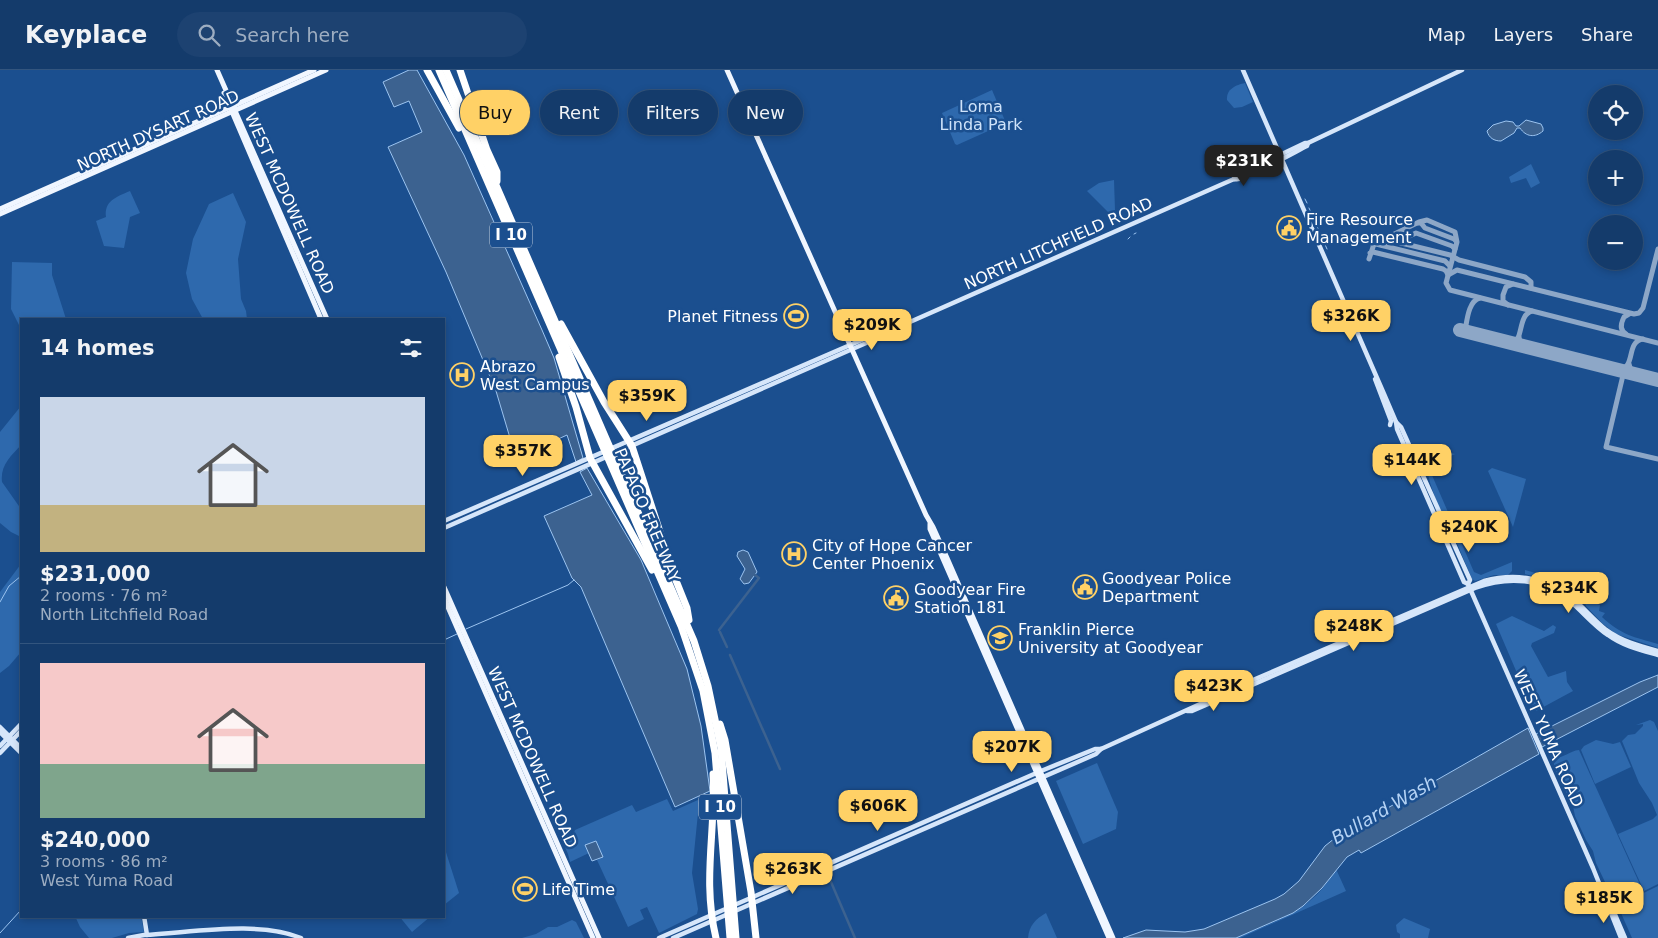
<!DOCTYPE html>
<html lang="en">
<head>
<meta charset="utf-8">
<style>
  body { margin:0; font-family:"DejaVu Sans",sans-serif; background:#1d4271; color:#f1f3f6; height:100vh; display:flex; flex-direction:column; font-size:19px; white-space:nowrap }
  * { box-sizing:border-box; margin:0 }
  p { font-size:16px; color:#9dadc1 }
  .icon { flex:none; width:28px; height:28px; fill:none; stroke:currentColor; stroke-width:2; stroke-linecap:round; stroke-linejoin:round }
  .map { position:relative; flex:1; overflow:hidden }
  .panel { position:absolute; left:20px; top:248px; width:425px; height:600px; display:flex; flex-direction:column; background:#143b6b; border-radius:0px; box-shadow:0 2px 8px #0003,0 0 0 1px #33557e }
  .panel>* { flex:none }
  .guide { position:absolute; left:460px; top:20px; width:475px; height:45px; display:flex; gap:10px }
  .fabs { position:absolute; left:1588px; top:15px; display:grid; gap:10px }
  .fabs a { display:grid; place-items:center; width:55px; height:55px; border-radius:50%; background:#143b6b; box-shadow:0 2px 8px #0003,0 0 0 1px #33557e; font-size:25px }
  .price { position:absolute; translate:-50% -42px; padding:0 11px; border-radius:10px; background:#ffd166; color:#111; font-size:16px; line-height:32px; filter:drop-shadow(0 1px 2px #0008) }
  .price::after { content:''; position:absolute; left:50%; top:30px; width:15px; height:11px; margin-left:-8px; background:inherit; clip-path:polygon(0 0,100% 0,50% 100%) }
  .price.current { background:#222; color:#fff }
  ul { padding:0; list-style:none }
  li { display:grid; align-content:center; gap:10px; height:265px; padding:0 20px }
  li+li { border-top:1px solid #33557e }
  li span { display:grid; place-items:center; height:155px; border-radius:0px; color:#555 }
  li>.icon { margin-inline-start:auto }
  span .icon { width:90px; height:90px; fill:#fffc; stroke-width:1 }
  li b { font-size:21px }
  h2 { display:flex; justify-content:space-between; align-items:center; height:60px; padding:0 20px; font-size:21px }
  .chip { padding:0 18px; border-radius:22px; background:#143b6b; box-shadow:0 2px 8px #0003,0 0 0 1px #33557e; font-size:18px; line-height:45px }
  .chip.current { background:#ffd166; color:#111 }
  header { display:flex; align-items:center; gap:30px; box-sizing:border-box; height:70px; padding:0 25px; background:#143b6b; border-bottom:1px solid #33557e }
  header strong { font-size:24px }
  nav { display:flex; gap:28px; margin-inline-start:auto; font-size:18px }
  .search { width:350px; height:45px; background:#1d4271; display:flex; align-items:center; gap:12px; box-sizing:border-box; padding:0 18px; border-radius:28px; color:#9dadc1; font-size:19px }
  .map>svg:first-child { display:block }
</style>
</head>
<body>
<header>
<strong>Keyplace</strong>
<div class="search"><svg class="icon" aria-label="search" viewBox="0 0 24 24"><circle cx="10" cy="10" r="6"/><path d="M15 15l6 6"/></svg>Search here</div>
<nav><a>Map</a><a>Layers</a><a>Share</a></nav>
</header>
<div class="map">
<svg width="1658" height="868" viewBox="0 0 1658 868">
  <rect width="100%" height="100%" fill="#1b4f8f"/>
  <g fill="#2e69ad">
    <path d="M1245,13L1253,32L1242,37L1234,38L1227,30C1226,19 1236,15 1245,13Z"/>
    <polygon points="992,20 1006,53 957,75 955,74 942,43"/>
    <polygon points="1531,94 1540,113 1531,118 1526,108 1511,113 1509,107"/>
    <polygon points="1114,110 1115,140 1109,143 1087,121 1099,113"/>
    <path d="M130,121L140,143L130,147L124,178L104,176L96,151L106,147C104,131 116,127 130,121Z"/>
    <polygon points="233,123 246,152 238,189 241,229 246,241 247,249 203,249 192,229 186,203 193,169 209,134"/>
    <polygon points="12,192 52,193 52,205 66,249 21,249 21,259 11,239"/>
    <path d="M21,336V375C11,386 0,395 2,412L21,439V467L11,462L0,453V362Z"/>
    <path d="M1412,374L1455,384L1428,396L1474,502L1481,505L1512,492V501L1508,505H1494L1475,511L1472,509L1451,459L1452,456C1450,454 1448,453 1446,451C1441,445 1427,408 1428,401L1422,395Z"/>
    <polygon points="1492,398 1526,409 1513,457 1488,401"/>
    <polygon points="21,494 21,582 9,596 0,603 0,522"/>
    <path d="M1525,500L1588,518L1587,523L1597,526L1594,533L1600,535L1599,541L1605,543L1602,547C1621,565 1634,567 1658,574V578L1616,564L1602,553L1586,536L1585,533L1578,530L1562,517L1551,511L1549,508L1543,509L1525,504Z"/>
    <polygon points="1512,546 1544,561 1553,555 1556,557 1554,563 1532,573 1531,576 1548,607 1566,601 1567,612 1573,621 1536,641 1529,631 1496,554"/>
    <polygon points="1650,650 1654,652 1658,661 1658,814 1644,821 1618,764 1653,749 1657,745 1652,733 1639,713 1622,671 1628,665 1635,664 1643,656 1643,654 1636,655"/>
    <polygon points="1596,670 1613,674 1620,672 1631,697 1595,714 1581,680 1584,676"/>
    <path d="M1579,680L1642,819L1641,822L1628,828L1618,829L1605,812L1596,793L1593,781L1586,770L1575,746L1573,736L1556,701L1552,688C1563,689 1569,681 1579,680Z"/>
    <polygon points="1097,693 1118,742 1116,759 1083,774 1056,711"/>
    <polygon points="667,729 673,741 698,730 699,733 692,803 698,839 697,844 659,863 647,837 640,840 644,849 628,857 597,790 603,787 585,775 589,783 570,792 568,784 562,770 574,763 575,760 632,735 636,742"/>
    <polygon points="444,776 459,823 444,835"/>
    <path d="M1336,799L1346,821L1240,868H1236C1261,857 1291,848 1312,829C1322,821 1329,809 1336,799Z"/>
    <polygon points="1658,816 1658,868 1632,868 1621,843 1621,834"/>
    <path d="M1046,843L1057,868H1028C1029,855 1036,849 1046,843Z"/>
    <polygon points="75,846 141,846 144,862 129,863 112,868 89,868 80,857"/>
    <polygon points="399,846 431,846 412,862"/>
    <polygon points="1404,848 1430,859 1428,868 1400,868 1400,864 1397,862 1396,855"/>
    <polygon points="572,850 576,852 584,868 522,868 536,864 548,857 557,857"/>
  </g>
  <g fill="#3c6290" stroke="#9cc4f0">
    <polygon points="409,0 417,0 464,85 542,260 554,288 583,388 576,392 567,365 516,388 496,321 446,202 388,77 422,62 409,31 394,37 383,12"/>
    <path d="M1526,50L1541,54L1543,58V61C1535,68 1526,67 1520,58H1517L1514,63L1501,71C1494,71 1489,68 1487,61L1493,55L1506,51L1513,52L1516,56H1519Z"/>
    <polygon points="587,398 641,490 687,599 701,656 710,721 675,737 581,517 572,508 544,446 592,425 580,402"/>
    <polygon points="743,480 748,482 757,502 749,513 744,514 740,509 745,499 737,486 738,482"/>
    <polygon points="1658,605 1658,617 1542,677 1536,664 1640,612"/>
    <polygon points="1528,658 1539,684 1361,783 1359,780 1347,787 1322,818 1303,836 1293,843 1236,868 1123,868 1146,860 1185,862 1204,859 1275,829 1284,824 1299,811 1325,776 1335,768"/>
    <polygon points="596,771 603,787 592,791 585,775"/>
  </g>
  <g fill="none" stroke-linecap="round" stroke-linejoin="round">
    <g stroke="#9cc4f0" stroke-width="1">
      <polyline points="1305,129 1307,133"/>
      <polyline points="1309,138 1327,179"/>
      <polyline points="1134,164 1136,163"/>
      <polyline points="1128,169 1130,167"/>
      <polyline points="0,532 9,516 21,506"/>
      <polyline points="466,559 568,515 574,510"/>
      <polyline points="444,570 457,564"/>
      <polyline points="0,863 21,840"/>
    </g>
    <g stroke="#3c6290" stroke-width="2.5">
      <polyline points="719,560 759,508 755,505"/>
      <polyline points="720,562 727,577"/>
      <polyline points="730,585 780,699"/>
      <polyline points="828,805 855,868"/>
    </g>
    <g stroke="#8da7c7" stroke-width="5">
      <polyline points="1418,153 1421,153 1425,158 1454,169 1456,171"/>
      <polyline points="1385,169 1450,185 1459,190 1525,207 1531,212 1531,218"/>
      <polyline points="1398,169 1403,169 1416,163 1452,176 1455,179"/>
      <polyline points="1373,175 1376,174 1445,191 1450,196"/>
      <polyline points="1370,183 1373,182 1443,199 1446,201 1448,205 1457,200 1634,244 1639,243 1643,238 1658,179"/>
      <polyline points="1369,189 1374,174 1419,152 1427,150 1455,162 1457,172 1446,213 1450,220 1658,273"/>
      <polyline points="1508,235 1503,231 1503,225 1506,217 1513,214"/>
      <path d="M1465,261C1467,251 1468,231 1480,228"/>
      <path d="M1626,264C1619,260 1621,253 1624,247L1629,244"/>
      <polyline points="1519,267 1520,272 1526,277"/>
      <path d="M1507,272H1513L1518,268C1522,259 1521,244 1532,241"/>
      <polyline points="1629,294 1631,301 1634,304"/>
      <path d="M1618,299C1637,299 1625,272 1643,269"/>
      <polyline points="1624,301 1606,377 1658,389"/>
    </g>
    <polyline stroke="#8da7c7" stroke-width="14" points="1460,260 1658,310"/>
    <g stroke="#d6e6fa" stroke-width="4.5">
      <polyline points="1243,0 1384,324 1396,352 1397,359 1464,512 1468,514 1593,798 1621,868"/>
      <path d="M1262,95C1273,96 1296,81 1307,76L1308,73"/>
      <polyline points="1234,109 1235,106 1262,95 1263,93 1305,73 1308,73 1462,0"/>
      <polyline points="1375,309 1391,351 1390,355"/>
      <polyline points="1396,352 1401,357 1470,510 1468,514"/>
      <path d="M444,451L887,259H894L1234,109C1239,110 1243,108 1245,103"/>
      <polyline points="444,458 889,263 892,259"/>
      <path d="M1187,641H1192L1475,518C1508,506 1543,508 1570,531C1583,542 1594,556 1608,565C1623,576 1640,580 1658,585"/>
      <polyline points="0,657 21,678"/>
      <polyline points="0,662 21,683"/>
      <polyline points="0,676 21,654"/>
      <polyline points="0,683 21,661"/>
      <polyline points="1608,834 1613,840 1625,868"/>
      <polyline points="144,846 147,865"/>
      <path d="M128,868L144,865C190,863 258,850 301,868"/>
      <path d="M659,868L1041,701L1095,679H1101L1253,610L1484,511C1514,503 1546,507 1571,527C1583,537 1593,549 1605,559C1621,571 1639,576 1658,581"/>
      <polyline points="673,868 1096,684 1101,679"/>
    </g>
    <g stroke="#f0f6ff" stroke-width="5">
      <polyline points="217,0 327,249"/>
      <polyline points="727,0 926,445 933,457 947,488 1113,868"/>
      <polyline points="224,23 321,249"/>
      <polyline points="0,139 314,0"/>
      <polyline points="0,144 326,0"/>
      <polyline points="930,454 930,459 1109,868"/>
      <polyline points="444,517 599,868"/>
      <polyline points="444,528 593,868"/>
    </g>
    <g stroke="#fff" stroke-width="7">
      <polyline points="427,0 459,58"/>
      <polyline points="439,0 681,556 703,621 715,683 730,868"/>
      <polyline points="446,0 694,571 708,616 721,678 736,868"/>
      <polyline points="460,0 487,80 497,102 497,111"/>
      <polyline points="561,254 604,332 632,376 675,508 687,538 689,550"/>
      <polyline points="559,287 576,337 590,388 652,500"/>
      <polyline points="720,654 725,670 751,822 756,868"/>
      <path d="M713,704C716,761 702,810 716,868"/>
    </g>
  </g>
  <defs>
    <g id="civic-ring" transform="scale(1.25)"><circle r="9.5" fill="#1b4f8f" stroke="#ffd166" stroke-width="1.5"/><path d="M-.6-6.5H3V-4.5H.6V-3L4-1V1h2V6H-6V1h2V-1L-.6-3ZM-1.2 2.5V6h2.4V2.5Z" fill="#ffd166"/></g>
    <g id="stadium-ring" transform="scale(1.25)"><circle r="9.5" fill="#1b4f8f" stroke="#ffd166" stroke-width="1.5"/><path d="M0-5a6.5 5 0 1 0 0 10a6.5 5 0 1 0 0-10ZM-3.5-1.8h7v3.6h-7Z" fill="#ffd166"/></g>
    <g id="hospital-ring" transform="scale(1.25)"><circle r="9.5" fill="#1b4f8f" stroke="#ffd166" stroke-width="1.5"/><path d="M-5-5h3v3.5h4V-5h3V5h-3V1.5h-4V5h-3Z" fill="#ffd166"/></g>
    <g id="university-ring" transform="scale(1.25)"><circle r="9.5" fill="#1b4f8f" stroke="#ffd166" stroke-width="1.5"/><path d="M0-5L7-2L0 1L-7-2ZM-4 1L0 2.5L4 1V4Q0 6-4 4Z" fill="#ffd166"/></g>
  </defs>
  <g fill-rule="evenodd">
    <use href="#civic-ring" x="1289" y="158"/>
    <use href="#stadium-ring" x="796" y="246"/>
    <use href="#hospital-ring" x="462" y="305"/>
    <use href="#hospital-ring" x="794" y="484"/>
    <use href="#civic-ring" x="1085" y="517"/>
    <use href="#civic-ring" x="896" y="528"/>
    <use href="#university-ring" x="1000" y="568"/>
    <use href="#stadium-ring" x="525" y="819"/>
  </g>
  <g text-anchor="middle" stroke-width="5" stroke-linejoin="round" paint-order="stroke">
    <g fill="#1b4f8f" stroke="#bbcadd" stroke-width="1">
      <rect x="490" y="152.5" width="42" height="25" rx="4"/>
      <rect x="699" y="724.5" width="42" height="25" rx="4"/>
    </g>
    <g font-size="15" font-weight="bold" fill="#fff">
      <text x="511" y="170">I 10</text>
      <text x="720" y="742">I 10</text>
    </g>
    <g font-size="16" fill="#cfe3fa" stroke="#1b4f8f">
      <text x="981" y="42">Loma<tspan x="981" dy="18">Linda Park</tspan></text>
    </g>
    <g font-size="16" fill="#fff" stroke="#1b4f8f">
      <text transform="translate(158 60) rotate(-24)" y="6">NORTH DYSART ROAD</text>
      <text transform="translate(290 133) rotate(66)" y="6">WEST MCDOWELL ROAD</text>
      <text transform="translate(1058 173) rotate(-24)" y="6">NORTH LITCHFIELD ROAD</text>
      <text transform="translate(648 445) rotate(67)" y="6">PAPAGO FREEWAY</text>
      <text transform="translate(1549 668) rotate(66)" y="6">WEST YUMA ROAD</text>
      <text transform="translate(533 687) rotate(66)" y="6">WEST MCDOWELL ROAD</text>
    </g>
    <g font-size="16" fill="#fff" stroke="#1b4f8f" text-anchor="start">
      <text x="1306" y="155">Fire Resource<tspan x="1306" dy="18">Management</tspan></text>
      <text x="778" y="252" text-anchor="end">Planet Fitness</text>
      <text x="480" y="302">Abrazo<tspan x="480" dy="18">West Campus</tspan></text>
      <text x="812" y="481">City of Hope Cancer<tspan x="812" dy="18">Center Phoenix</tspan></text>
      <text x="1102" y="514">Goodyear Police<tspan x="1102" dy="18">Department</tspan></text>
      <text x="914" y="525">Goodyear Fire<tspan x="914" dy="18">Station 181</tspan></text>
      <text x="1018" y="565">Franklin Pierce<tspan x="1018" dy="18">University at Goodyear</tspan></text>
      <text x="542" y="825">Life Time</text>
    </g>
    <g font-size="18" font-style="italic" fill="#b5d3f5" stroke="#1b4f8f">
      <text transform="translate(1384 740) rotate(-30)" y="6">Bullard Wash</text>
    </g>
  </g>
</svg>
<div class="fabs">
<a><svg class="icon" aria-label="locate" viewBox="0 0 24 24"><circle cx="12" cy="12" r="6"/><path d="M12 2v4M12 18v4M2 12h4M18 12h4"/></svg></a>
<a>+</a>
<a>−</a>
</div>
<b class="price current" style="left:1244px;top:117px">$231K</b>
<b class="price" style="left:1351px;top:272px">$326K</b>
<b class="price" style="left:872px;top:281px">$209K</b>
<b class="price" style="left:647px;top:352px">$359K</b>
<b class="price" style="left:523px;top:407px">$357K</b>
<b class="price" style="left:1412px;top:416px">$144K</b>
<b class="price" style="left:1469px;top:483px">$240K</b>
<b class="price" style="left:1569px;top:544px">$234K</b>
<b class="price" style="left:1354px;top:582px">$248K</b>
<b class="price" style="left:1214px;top:642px">$423K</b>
<b class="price" style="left:1012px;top:703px">$207K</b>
<b class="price" style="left:878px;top:762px">$606K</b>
<b class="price" style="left:793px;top:825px">$263K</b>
<b class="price" style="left:1604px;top:854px">$185K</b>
<div class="guide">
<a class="chip current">Buy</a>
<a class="chip">Rent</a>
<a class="chip">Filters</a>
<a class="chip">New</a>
</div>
<section class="panel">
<h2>14 homes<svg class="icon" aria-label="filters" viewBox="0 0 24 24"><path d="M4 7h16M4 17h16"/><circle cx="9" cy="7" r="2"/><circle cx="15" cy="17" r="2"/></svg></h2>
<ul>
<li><span style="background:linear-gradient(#c9d6e8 70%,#c2b280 0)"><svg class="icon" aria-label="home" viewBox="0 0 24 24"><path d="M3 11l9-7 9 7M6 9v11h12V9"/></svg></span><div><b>$231,000</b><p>2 rooms · 76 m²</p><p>North Litchfield Road</p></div></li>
<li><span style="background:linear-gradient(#f6c9c9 65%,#7fa58c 0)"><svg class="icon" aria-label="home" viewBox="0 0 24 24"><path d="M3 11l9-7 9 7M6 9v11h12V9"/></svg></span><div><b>$240,000</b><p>3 rooms · 86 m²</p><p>West Yuma Road</p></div></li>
</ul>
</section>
</div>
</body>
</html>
